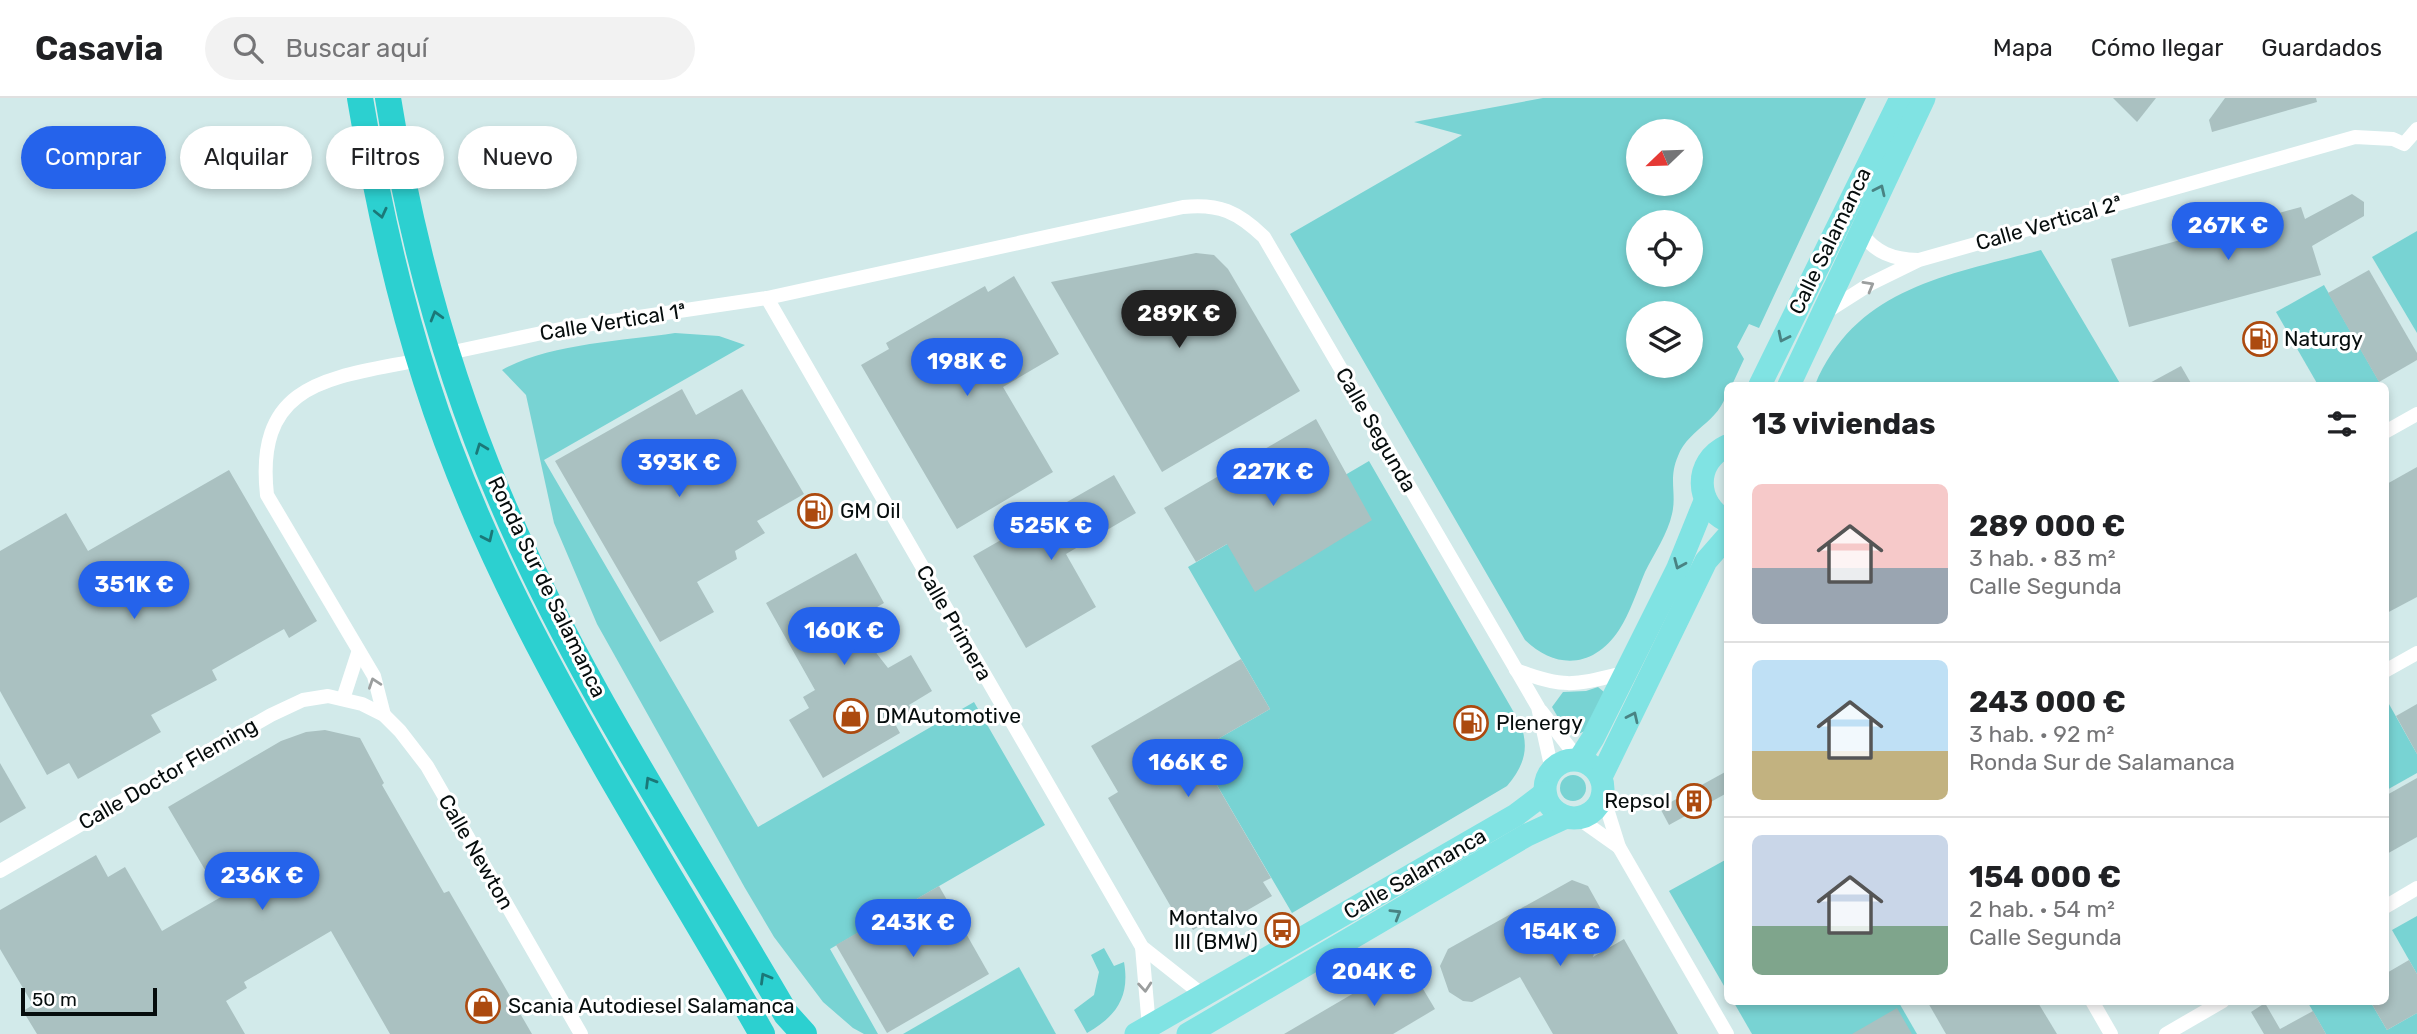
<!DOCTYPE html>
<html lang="es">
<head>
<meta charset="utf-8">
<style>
  body { margin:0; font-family:Rubik,sans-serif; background:#f2f2f2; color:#202124; height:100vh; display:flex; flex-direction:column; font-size:26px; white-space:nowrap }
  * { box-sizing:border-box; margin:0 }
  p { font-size:23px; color:#757577 }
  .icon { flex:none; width:38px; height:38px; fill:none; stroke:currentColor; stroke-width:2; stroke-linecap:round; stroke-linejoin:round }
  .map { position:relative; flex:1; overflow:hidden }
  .drawer { position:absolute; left:1724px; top:284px; width:665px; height:623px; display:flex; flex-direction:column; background:#fff; border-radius:10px; box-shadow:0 4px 10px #0003 }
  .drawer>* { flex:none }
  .hud { position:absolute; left:21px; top:28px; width:665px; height:63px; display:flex; gap:14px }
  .needle { width:46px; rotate:247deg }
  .controls { position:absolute; left:1626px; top:21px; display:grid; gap:14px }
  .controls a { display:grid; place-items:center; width:77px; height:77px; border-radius:50%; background:#fff; box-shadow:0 4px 10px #0003; font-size:35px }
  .scale { position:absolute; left:21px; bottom:18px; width:136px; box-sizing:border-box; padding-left:7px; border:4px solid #060d0d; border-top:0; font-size:19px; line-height:24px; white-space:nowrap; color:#060d0d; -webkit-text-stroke:5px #fff; paint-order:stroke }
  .price { position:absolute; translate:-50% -60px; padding:0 16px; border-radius:24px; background:#2563eb; color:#fff; font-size:23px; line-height:46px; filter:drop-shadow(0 2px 4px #0008) }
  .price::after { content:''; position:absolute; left:50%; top:42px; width:21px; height:16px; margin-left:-10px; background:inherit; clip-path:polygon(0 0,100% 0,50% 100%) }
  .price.selected { background:#222; color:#fff }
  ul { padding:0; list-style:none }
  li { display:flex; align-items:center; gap:21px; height:175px; padding:0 28px }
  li+li { border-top:2px solid #e0e0e0 }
  li span { display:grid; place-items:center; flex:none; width:196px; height:140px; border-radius:10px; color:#555 }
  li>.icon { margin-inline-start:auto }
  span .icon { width:84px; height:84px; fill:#fffc; stroke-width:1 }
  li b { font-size:30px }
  h2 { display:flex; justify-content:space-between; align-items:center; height:84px; padding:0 28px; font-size:30px }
  .tag { padding:0 24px; border-radius:32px; background:#fff; box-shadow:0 4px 10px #0003; font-size:24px; line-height:63px }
  .tag.selected { background:#2563eb; color:#fff }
  header { display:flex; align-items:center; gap:42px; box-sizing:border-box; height:98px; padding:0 35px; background:#fff; border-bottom:2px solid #e0e0e0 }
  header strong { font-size:33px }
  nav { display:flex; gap:38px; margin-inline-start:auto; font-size:24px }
  .search { width:490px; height:63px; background:#f2f2f2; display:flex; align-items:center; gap:18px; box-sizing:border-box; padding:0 24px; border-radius:38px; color:#757577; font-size:26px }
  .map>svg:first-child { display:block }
</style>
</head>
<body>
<header>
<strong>Casavia</strong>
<div class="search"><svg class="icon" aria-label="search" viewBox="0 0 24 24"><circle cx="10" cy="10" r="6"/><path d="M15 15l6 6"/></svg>Buscar aquí</div>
<nav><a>Mapa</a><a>Cómo llegar</a><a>Guardados</a></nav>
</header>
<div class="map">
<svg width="2417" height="936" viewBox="0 0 2417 936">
  <rect width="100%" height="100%" fill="#d2eaea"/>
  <g fill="#78d3d3" fill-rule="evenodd">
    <path d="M1543,0H1866L1759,230L1749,226L1737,249L1744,261L1732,287H1727C1727,321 1689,329 1678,358C1668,381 1677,395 1672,416C1668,435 1654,456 1645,474C1637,493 1630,515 1619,532C1594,570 1556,572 1525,542L1290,136L1462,37L1414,24ZM1690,33V86H1638V33ZM1690,124V177H1638V124ZM1638,215H1690V268H1638Z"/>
    <polygon points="2417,133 2417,235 2372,159"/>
    <path d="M2041,152L2121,287H1815C1856,189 1949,177 2041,152Z"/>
    <polygon points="2324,187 2381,287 2318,287 2276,214"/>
    <path d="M675,235L719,238L745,247L544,362L758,729L974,604L1045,727L830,851L878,936H864L853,930L823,904L774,839L745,790L597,526L554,425L526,297L502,272C548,246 622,243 675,235Z"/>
    <path d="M1369,363L1520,625C1530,650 1524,668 1507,688L1292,815L1197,653L1270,611L1188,469Z"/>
    <polygon points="1598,589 1604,594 1585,633 1576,637 1567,635 1552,609 1563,594 1586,593"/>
    <polygon points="2385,599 2417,656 2417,675 2385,693"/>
    <circle cx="1573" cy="690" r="13"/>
    <polygon points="1727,761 1727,893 1669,793"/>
    <polygon points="2417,818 2417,876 2392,832"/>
    <path d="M1104,850L1114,868L1124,864C1130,898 1117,918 1087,935L1074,912L1094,897L1099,874L1091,857Z"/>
    <polygon points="1019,869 1056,936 903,936"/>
    <polygon points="1733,903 1898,903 1917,936 1752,936"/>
    <polygon points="2307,903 2370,903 2387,932 2417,915 2417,936 2326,936"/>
  </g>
  <g fill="#aac1c1">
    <polygon points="2113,0 2156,0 2137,24"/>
    <polygon points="2225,0 2316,0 2317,4 2212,34 2209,22"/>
    <polygon points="2352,96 2364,104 2364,118 2312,148 2321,177 2129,229 2111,161 2301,109 2305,121"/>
    <polygon points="1196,155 1214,157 1228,171 1300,293 1162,374 1051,184"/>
    <polygon points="2369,172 2417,255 2417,262 2379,284 2328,195"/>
    <polygon points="1014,178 1059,256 1003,289 1053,374 957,431 861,267 889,251 886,245 985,188 988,194"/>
    <polygon points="2181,268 2192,287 2146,287"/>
    <polygon points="682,291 696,317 742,291 804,396 757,423 765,435 735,453 737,461 697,484 714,514 660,544 555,363"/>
    <polygon points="1316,321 1372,422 1255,494 1227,446 1196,464 1164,410"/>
    <polygon points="2417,369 2417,499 2385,516 2385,387"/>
    <polygon points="229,372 317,523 289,540 284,531 212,572 217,582 151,617 161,634 78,681 69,665 47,677 0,593 0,453 66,415 88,453"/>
    <polygon points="1114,377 1136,415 1066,456 1096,509 1026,550 973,458"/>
    <polygon points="856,455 884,505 858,520 877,556 888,570 911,557 932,593 909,607 914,615 895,626 900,635 823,680 789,622 809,610 803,599 815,592 766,505"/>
    <polygon points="1241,561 1270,611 1197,653 1271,780 1263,784 1272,798 1220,828 1215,819 1193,832 1184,817 1178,821 1108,700 1118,694 1091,648"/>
    <polygon points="2417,606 2417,656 2396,618"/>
    <polygon points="325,632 360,640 384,685 382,687 444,795 449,793 532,936 390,936 331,833 244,884 247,890 226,903 245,936 37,936 23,913 33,907 0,851 0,812 96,757 108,779 125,769 162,833 221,799 168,709 281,643 306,634"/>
    <polygon points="0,665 26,710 0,725"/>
    <polygon points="1727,673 1727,695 1669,727 1660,710"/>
    <polygon points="2417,680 2417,739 2385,757 2385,698"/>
    <polygon points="1572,782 1588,788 1602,813 1603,824 1593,859 1624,841 1678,936 1553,936 1520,879 1472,904 1463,903 1449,894 1440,868 1448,851"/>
    <polygon points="939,788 989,876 887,935 836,847"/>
    <polygon points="2409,862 2417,876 2417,915 2387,932 2370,903 2385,903 2385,876"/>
    <polygon points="1407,864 1435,911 1393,936 1284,936"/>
    <polygon points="1927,903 2037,903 2057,936 1946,936"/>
    <polygon points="2265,905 2280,931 2313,913 2326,936 2264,936 2251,914"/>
    <polygon points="1897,910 1912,936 1852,936"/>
  </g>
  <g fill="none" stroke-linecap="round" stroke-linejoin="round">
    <g stroke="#fff" stroke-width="14">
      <path d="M1860,134C1876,155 1892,161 1918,162"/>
      <polyline points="767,200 1142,849 1204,898"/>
      <polyline points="1826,214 1870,186 1919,162 2355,39 2393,41 2404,46 2417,31"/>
      <path d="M444,256L565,230L767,200L1183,109C1219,105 1238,114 1264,139L1538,609L1552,672"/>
      <polyline points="2385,334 2417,316"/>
      <path d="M1516,572C1564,591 1575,587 1624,575"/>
      <polyline points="2385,573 2417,555"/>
      <polyline points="343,601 358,555"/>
      <polyline points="1541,613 1579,662"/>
      <path d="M384,617L374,578L267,397C254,280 335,280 424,261"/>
      <polyline points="1603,698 1619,749 1727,936"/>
      <polyline points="1578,720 1619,749"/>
      <polyline points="0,773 271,617 303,602 328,598 362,606 384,617 400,633 427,668 581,936"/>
      <polyline points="2385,809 2417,790"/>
      <polyline points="1142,849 1149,929"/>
      <polyline points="2092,903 2111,936"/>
      <polyline points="2166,936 2223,903"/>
    </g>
    <g stroke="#80e3e3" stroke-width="23">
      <polyline points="1760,287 1901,0"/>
      <polyline points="1789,287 1924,0"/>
      <path d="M1727,348C1693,364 1695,407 1727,423"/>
      <polyline points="1579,662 1593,640 1677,472 1705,403"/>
      <circle cx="1574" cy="691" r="29"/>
      <polyline points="1601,679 1706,463 1727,439"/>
      <polyline points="1136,936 1516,717 1545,695"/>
      <polyline points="1188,936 1527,737 1566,719"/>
    </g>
    <g stroke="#2cd0d0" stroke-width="26">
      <path d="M360,0C376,96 396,190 426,283C500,517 642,725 762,936"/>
      <path d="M388,0C410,138 446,273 501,402C577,582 688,747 786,916L804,936"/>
    </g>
  </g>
  <defs><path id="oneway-chevron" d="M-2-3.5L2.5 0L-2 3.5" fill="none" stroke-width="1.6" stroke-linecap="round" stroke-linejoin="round" transform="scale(1.75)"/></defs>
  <g stroke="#498383">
    <use href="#oneway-chevron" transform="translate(1880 92) rotate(-65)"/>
    <use href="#oneway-chevron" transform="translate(1783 239) rotate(116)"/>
    <use href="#oneway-chevron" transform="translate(1679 466) rotate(113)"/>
    <use href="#oneway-chevron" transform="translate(1633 619) rotate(-65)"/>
    <use href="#oneway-chevron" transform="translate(1396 816) rotate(-31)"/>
  </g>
  <g stroke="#1b7878">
    <use href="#oneway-chevron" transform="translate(381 115) rotate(77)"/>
    <use href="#oneway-chevron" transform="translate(436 218) rotate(-106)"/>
    <use href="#oneway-chevron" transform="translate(481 350) rotate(-111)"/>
    <use href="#oneway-chevron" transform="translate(488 439) rotate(65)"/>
    <use href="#oneway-chevron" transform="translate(650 684) rotate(-121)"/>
    <use href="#oneway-chevron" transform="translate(765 880) rotate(-120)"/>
  </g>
  <g stroke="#9b9e9e">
    <use href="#oneway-chevron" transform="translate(1869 188) rotate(-30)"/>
    <use href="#oneway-chevron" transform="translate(374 585) rotate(-109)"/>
    <use href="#oneway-chevron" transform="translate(1145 889) rotate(85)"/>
  </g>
  <defs>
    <g id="fuel-ring" transform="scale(1.75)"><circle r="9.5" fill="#fff" stroke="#ac4a0f" stroke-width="1.5"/><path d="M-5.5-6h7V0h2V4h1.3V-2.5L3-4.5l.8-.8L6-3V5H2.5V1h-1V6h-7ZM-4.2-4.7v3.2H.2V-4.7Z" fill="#ac4a0f"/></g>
    <g id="shop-ring" transform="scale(1.75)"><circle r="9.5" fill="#fff" stroke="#ac4a0f" stroke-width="1.5"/><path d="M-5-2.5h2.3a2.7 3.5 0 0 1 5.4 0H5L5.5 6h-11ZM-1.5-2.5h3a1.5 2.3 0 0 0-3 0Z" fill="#ac4a0f"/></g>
    <g id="building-ring" transform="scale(1.75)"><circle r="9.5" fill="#fff" stroke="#ac4a0f" stroke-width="1.5"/><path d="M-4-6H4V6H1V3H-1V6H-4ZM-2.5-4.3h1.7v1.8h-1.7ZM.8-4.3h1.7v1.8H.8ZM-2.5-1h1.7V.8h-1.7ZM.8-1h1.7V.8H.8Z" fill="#ac4a0f"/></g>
    <g id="bus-ring" transform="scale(1.75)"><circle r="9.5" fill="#fff" stroke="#ac4a0f" stroke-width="1.5"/><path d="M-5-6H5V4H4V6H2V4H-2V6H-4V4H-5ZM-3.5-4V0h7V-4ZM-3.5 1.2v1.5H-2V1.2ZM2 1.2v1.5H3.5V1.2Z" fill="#ac4a0f"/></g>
  </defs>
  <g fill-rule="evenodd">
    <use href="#fuel-ring" x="2260" y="241"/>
    <use href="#fuel-ring" x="815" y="413"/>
    <use href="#shop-ring" x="851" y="618"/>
    <use href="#fuel-ring" x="1471" y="625"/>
    <use href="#building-ring" x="1694" y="703"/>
    <use href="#bus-ring" x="1282" y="832"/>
    <use href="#shop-ring" x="483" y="908"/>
  </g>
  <g text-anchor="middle" stroke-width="6" stroke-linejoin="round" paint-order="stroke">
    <g font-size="21" fill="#060d0d" stroke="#fff">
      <text transform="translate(2049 125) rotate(-16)" y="7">Calle Vertical 2ª</text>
      <text transform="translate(1830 143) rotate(-64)" y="7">Calle Salamanca</text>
      <text transform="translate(613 224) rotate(-9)" y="7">Calle Vertical 1ª</text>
      <text transform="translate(1376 332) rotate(60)" y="7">Calle Segunda</text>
      <text transform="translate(547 489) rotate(64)" y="7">Ronda Sur de Salamanca</text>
      <text transform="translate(954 525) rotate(60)" y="7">Calle Primera</text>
      <text transform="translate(168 676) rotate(-30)" y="7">Calle Doctor Fleming</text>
      <text transform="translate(476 754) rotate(60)" y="7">Calle Newton</text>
      <text transform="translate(1415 776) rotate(-30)" y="7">Calle Salamanca</text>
    </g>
    <g font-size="21" fill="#060d0d" stroke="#fff" text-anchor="start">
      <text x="2284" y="248">Naturgy</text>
      <text x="840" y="420">GM Oil</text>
      <text x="876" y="625">DMAutomotive</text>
      <text x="1496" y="632">Plenergy</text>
      <text x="1670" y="710" text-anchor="end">Repsol</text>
      <text x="1258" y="827" text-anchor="end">Montalvo<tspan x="1258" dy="24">III (BMW)</tspan></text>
      <text x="508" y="915">Scania Autodiesel Salamanca</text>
    </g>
  </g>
</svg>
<div class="controls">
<a><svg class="needle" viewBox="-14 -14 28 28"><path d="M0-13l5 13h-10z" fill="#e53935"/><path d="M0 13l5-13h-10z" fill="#757577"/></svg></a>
<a><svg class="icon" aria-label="locate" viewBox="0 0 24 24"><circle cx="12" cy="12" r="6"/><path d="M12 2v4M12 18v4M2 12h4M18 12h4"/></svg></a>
<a><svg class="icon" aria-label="layers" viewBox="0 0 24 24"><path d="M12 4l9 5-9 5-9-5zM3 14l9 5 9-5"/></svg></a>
</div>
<div class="scale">50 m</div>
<b class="price" style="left:2228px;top:164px">267K €</b>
<b class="price selected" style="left:1179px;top:252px">289K €</b>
<b class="price" style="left:967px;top:300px">198K €</b>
<b class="price" style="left:679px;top:401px">393K €</b>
<b class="price" style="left:1273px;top:410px">227K €</b>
<b class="price" style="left:1051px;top:464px">525K €</b>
<b class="price" style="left:134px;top:523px">351K €</b>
<b class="price" style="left:844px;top:569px">160K €</b>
<b class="price" style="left:1188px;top:701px">166K €</b>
<b class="price" style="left:262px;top:814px">236K €</b>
<b class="price" style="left:913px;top:861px">243K €</b>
<b class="price" style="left:1560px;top:870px">154K €</b>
<b class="price" style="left:1374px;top:910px">204K €</b>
<div class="hud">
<a class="tag selected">Comprar</a>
<a class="tag">Alquilar</a>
<a class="tag">Filtros</a>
<a class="tag">Nuevo</a>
</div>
<section class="drawer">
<h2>13 viviendas<svg class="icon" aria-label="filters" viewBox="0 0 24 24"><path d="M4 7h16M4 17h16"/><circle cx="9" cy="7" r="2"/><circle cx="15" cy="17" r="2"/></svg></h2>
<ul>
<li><span style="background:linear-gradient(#f6c9c9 60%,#9aa5b1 0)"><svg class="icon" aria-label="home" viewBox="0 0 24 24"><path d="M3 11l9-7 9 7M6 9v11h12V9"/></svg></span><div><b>289 000 €</b><p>3 hab. · 83 m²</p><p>Calle Segunda</p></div></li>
<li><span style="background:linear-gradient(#bfe0f5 65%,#c2b280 0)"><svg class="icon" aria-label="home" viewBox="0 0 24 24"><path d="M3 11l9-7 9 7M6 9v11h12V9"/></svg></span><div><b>243 000 €</b><p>3 hab. · 92 m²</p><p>Ronda Sur de Salamanca</p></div></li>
<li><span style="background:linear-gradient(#c9d6e8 65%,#7fa58c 0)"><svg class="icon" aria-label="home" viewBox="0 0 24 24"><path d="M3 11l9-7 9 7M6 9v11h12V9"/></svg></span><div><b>154 000 €</b><p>2 hab. · 54 m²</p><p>Calle Segunda</p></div></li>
</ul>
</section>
</div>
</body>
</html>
